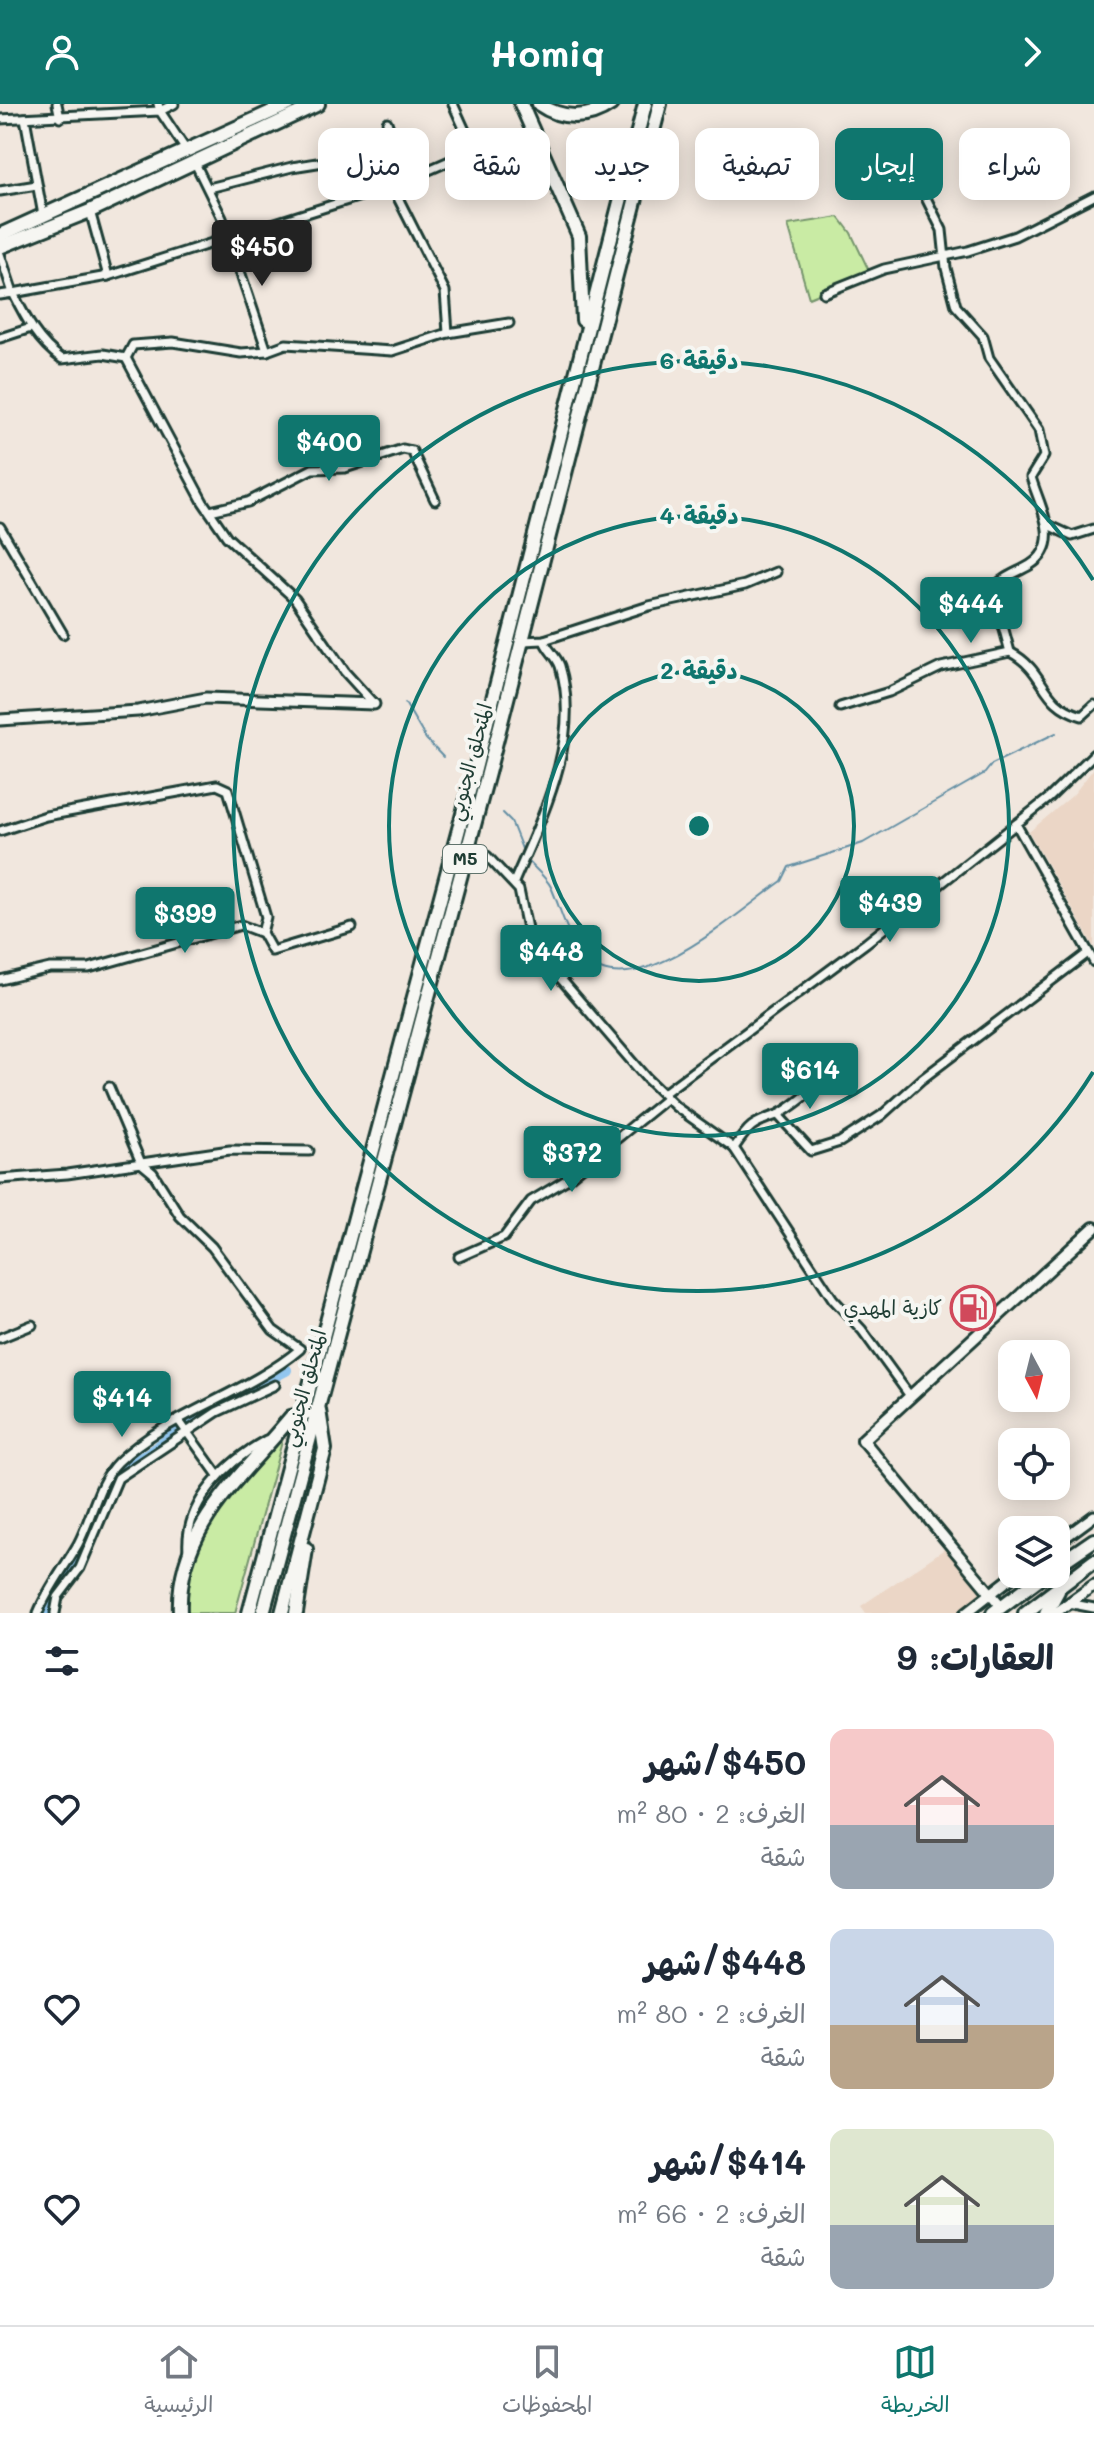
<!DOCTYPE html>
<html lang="ar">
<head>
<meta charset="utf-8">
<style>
  body { margin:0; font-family:Mali,"Playpen Sans Arabic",sans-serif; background:#f6f6f7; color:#1f2937; direction:rtl; height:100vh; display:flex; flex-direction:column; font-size:30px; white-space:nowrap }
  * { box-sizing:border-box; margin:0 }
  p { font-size:26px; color:#747a83 }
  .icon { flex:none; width:44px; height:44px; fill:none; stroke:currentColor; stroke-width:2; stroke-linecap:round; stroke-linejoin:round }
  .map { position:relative; height:1509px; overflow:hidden; direction:ltr }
  .sheet { display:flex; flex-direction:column; background:#fff; flex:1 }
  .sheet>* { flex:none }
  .top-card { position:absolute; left:24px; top:24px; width:1046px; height:72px; direction:rtl; display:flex; gap:16px }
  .needle { width:52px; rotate:173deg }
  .controls { position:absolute; left:998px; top:1236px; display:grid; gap:16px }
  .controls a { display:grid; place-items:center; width:72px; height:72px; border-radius:16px; background:#fff; box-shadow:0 4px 20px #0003; font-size:40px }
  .price { position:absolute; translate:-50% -68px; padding:0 18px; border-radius:8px; background:#0f766e; color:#fff; font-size:26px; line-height:52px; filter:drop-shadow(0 2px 4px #0008) }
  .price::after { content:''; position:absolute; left:50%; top:48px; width:24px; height:18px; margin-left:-12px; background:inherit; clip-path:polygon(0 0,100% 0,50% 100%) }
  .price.selected { background:#222; color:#fff }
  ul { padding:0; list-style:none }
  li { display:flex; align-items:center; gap:24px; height:200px; padding:0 40px }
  li span { display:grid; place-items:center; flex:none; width:224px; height:160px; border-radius:16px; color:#555 }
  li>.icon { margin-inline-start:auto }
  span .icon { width:96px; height:96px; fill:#fffc; stroke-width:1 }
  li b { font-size:34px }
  h2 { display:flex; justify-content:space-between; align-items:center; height:96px; padding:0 40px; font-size:34px }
  .chip { padding:0 28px; border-radius:16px; background:#fff; box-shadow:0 4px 20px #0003; font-size:28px; line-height:72px }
  .chip.selected { background:#0f766e; color:#fff }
  header { display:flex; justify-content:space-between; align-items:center; height:104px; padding:0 40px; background:#0f766e; color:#fff; font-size:36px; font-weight:700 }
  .tab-bar { display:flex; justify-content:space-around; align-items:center; height:112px; border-top:2px solid #e0e1e3; background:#fff; font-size:22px; color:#747a83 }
  .tab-bar a { display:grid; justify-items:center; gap:4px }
  .tab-bar .selected { color:#0f766e }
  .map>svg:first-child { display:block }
</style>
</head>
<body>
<header><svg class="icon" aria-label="forward" viewBox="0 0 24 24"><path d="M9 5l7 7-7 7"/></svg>Homiq<svg class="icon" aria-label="person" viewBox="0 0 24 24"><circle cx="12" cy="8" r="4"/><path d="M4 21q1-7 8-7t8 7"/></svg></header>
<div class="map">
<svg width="1094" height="1509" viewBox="0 0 1094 1509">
  <rect width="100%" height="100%" fill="#f1e7de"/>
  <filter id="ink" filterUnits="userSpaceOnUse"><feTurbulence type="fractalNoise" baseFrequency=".0125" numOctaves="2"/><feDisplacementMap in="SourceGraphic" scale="16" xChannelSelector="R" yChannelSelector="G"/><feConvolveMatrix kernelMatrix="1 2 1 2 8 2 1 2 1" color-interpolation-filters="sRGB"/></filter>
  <g filter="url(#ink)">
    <g fill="#ebd6c6">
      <polygon points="1094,664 1094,843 1029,728 1073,691"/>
      <polygon points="946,1444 984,1487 958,1509 866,1509 861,1502"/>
    </g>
    <g fill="#c9eba4" stroke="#74946c" stroke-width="2">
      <polygon points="839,113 851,129 870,169 809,194 788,121"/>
      <polygon points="283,1334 235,1509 186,1509 187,1470 209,1417"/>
    </g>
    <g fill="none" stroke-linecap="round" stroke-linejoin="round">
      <g stroke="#648fa4" stroke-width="2">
        <polyline points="405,599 426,635 443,653"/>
        <polyline points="503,709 511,717 524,750"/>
        <path d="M527,756C534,764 546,773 551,783C561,805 568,837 586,855C634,904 739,807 782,777L789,763L863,739L985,669L992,660L1056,629"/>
      </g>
      <polyline stroke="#92c6ef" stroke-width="12" points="48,1509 52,1489 73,1465 116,1368 147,1351 217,1301 286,1266"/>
      <g stroke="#1f3d34" stroke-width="13">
        <g id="minor">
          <polyline points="57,0 60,14"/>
          <polyline points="158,0 160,7 174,0"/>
          <polyline points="453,0 472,42 495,52 509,63"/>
          <polyline points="25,14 43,111"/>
          <polyline points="0,15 160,7 186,46"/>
          <polyline points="367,51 366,46 393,36 387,18"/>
          <polyline points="195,59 222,114 267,247"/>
          <polyline points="392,82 445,187 448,229"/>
          <polyline points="209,84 292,63 367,51 371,87"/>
          <polyline points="0,87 37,81"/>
          <path d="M926,94L942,126L946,164L956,202L983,232L989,254L1039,326L1044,352L1031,373C1039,402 1064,440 1030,461C1017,469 1002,473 993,485L1010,548"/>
          <polyline points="90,107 108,172"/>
          <polyline points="0,150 13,189 0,191"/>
          <polyline points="824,189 884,165 968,147 1015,132 1094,92"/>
          <polyline points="0,234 31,224"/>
          <polyline points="126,254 133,241 173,238 241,249 267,247 286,240 392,247 448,229 509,219"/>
          <polyline points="210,407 248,398 312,365 345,364 403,345 412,347 435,396"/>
          <polyline points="1048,421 1072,432 1094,425"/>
          <polyline points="0,423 63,530"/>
          <polyline points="522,537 544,536 649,502 745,481 776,468"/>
          <path d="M374,600L345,568L295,495L227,433L203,398L126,254L103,250L62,255C38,238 26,215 13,189L108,172L392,82L477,45L503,39"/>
          <path d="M840,603L889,588L941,563L1010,548C1048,568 1038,599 1082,612L1094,601"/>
          <polyline points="1016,720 1094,858"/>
          <polyline points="0,727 46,712 217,681 228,686 266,813 262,829"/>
          <polyline points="487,752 519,786 530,839 647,975 676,1003 734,1044 833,1195 862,1226 910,1292"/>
          <path d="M514,778C542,713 582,635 560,562C556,551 547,546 544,536"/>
          <polyline points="0,876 50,864 89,864 241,821 262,829 272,847 352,823"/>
          <polyline points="664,989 866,839 1049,694 1094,650"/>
          <polyline points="778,1011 811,1047 840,1038 882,1011 922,975 1088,849"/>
          <path d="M734,1044C749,1022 752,1019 777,1011C789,1006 806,991 818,982"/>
          <polyline points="0,1075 67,1070 230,1046 309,1047"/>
          <polyline points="459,1153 504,1133 531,1097 566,1076 667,994"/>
          <polyline points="0,1234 32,1221"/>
          <polyline points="179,1317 217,1370"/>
          <path d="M188,1447C184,1398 228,1357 266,1336"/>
          <polyline points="1068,1499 1094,1504"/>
          <path d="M38,1509C48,1484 65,1463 78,1440C92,1414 97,1379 118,1358C167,1310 247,1290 300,1245L273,1226L212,1143L180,1112L153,1069L141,1059L109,983"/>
          <polyline points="55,1509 58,1493 80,1464 118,1374 217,1308 275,1281"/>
        </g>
      </g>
      <g stroke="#1f3d34" stroke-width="15">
        <g id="tertiary">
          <polyline points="0,616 138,607 206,594 374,600"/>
          <polyline points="863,1336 1001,1502"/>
          <polyline points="1056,1440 1094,1412"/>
          <polyline points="966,1509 1016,1470"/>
          <polyline points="1055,1509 1094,1481"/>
        </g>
      </g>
      <g stroke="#1f3d34" stroke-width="16">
        <polyline id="secondary" points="863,1336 1094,1124"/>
      </g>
      <g stroke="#1f3d34" stroke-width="18">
        <g id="primary">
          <polyline points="0,131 289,0"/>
          <polyline points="0,143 90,107 318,0"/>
        </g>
      </g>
      <g stroke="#1f3d34" stroke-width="18">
        <g id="trunk">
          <polyline points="521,0 579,132 583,216"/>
          <path d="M539,0C562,16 588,16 611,0"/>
          <polyline points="1056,1462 1094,1436"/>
          <path d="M180,1509C176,1424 241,1374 291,1313L306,1309"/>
          <polyline points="249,1509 475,665 645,0"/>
          <polyline points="263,1509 488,669 660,0"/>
          <polyline points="282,1509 325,1345 319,1306"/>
          <polyline points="296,1509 306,1445"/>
          <polyline points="993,1509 1045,1470"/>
          <polyline points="1025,1509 1094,1457"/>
          <polyline points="1046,1509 1058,1487"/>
        </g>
      </g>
      <use href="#minor" stroke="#f6f6f2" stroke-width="7"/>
      <use href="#tertiary" stroke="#f6f6f2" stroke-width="9"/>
      <use href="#secondary" stroke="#f6f6f2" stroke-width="10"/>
      <use href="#primary" stroke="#f6f6f2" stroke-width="12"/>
      <use href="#trunk" stroke="#f6f6f2" stroke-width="12"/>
    </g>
  </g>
  <g fill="none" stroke="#0f766e" stroke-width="4">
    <circle cx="699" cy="722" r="155"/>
    <circle cx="699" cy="722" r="310"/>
    <path d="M1093 968A465 465 0 1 1 1093 476"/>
  </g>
  <defs>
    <g id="fuel-ring" transform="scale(2.3)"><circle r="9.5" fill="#f6f6f2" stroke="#d1495b" stroke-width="1.5"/><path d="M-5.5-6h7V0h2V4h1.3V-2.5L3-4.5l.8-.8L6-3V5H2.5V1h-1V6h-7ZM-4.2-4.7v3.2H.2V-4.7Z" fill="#d1495b"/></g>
  </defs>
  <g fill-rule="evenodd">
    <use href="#fuel-ring" x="973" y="1204"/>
  </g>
  <g text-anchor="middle" stroke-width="8" stroke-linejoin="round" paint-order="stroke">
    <rect fill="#f6f6f2" stroke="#60746d" stroke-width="2" x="443" y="741" width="44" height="28" rx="6"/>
    <g font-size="18" font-weight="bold" fill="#1f3d34">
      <text x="465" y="761">M5</text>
    </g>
    <g font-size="20" fill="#1f3d34" stroke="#f6f6f2">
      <text transform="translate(470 658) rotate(-75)" y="7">المتحلق الجنوبي</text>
      <text transform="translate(304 1284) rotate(-75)" y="7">المتحلق الجنوبي</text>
    </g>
    <g font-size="20" fill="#1f3d34" stroke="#f6f6f2" text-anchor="end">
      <text x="942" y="1211">كازية المهدي</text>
    </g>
  </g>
  <circle cx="699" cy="722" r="12" fill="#0f766e" stroke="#f6f6f2" stroke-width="4"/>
  <g font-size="24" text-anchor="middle" font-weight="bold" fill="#0f766e" stroke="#f6f6f2" stroke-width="8" stroke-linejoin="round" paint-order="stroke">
    <text x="699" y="265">6 دقيقة</text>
    <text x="699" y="420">4 دقيقة</text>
    <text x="699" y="575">2 دقيقة</text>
  </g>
</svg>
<div class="controls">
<a><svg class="needle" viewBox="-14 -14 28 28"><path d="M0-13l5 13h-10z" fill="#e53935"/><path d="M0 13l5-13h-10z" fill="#747a83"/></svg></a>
<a><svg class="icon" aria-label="locate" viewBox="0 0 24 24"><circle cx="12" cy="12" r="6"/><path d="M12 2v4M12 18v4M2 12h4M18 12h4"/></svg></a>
<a><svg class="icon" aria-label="layers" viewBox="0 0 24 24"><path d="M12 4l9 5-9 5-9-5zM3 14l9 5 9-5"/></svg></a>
</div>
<b class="price selected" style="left:262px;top:184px">$450</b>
<b class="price" style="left:329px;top:379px">$400</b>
<b class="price" style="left:971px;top:541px">$444</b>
<b class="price" style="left:890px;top:840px">$439</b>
<b class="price" style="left:185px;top:851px">$399</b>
<b class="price" style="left:551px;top:889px">$448</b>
<b class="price" style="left:810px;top:1007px">$614</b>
<b class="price" style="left:572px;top:1090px">$372</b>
<b class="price" style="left:122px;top:1335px">$414</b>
<div class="top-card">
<a class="chip">شراء</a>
<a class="chip selected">إيجار</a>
<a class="chip">تصفية</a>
<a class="chip">جديد</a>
<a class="chip">شقة</a>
<a class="chip">منزل</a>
</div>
</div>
<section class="sheet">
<h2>العقارات: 9<svg class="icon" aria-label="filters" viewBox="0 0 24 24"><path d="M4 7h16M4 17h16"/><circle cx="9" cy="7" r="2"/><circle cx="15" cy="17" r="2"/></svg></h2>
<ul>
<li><span style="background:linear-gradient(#f6c9c9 60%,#9aa5b1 0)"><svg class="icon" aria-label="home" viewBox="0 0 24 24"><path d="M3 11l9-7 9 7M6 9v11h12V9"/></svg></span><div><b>$450/شهر</b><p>الغرف: 2 · 80 m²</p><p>شقة</p></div><svg class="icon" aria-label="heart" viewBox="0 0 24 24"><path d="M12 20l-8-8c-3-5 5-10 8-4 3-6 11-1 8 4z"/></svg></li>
<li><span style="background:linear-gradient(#c9d6e8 60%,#b9a48a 0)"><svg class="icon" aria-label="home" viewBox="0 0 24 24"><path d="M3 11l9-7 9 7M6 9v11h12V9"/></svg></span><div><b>$448/شهر</b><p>الغرف: 2 · 80 m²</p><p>شقة</p></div><svg class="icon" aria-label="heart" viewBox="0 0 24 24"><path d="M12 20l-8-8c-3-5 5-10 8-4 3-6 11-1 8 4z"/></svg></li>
<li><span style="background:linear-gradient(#dfe7d0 60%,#9aa5b1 0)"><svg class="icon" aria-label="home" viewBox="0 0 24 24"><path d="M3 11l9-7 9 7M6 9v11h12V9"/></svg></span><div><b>$414/شهر</b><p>الغرف: 2 · 66 m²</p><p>شقة</p></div><svg class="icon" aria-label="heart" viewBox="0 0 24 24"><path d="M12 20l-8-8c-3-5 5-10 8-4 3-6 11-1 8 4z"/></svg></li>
</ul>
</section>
<nav class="tab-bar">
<a class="selected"><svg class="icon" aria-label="map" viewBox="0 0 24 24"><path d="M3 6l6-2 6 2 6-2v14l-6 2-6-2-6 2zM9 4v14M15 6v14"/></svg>الخريطة</a>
<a><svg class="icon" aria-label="saved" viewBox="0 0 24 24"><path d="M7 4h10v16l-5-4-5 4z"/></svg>المحفوظات</a>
<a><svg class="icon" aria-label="home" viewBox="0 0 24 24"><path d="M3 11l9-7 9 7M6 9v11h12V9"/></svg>الرئيسية</a>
</nav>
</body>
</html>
